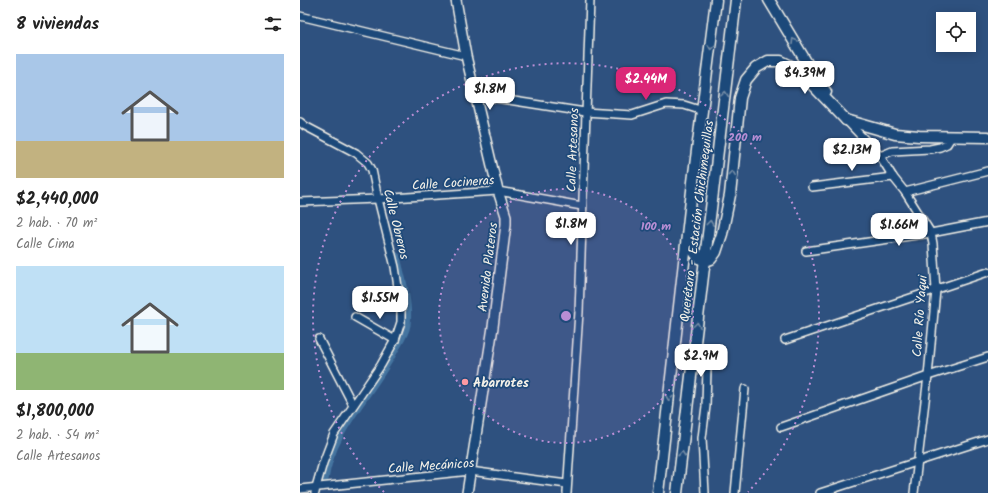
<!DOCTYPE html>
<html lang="es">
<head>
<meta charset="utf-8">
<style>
  body { margin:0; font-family:Kalam,sans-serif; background:#f2f2f2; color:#222; height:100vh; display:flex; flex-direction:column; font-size:15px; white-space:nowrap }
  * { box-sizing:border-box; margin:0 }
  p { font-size:13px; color:#767676 }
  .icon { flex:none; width:22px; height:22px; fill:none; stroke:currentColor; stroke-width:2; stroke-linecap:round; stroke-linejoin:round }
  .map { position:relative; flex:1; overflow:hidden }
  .sheet { display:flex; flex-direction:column; background:#fff; width:300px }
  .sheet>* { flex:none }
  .controls { position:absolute; left:636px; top:12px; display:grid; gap:8px }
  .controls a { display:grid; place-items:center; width:40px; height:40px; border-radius:0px; background:#fff; box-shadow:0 2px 10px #0003; font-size:20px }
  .price { position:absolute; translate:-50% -34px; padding:0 9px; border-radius:8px; background:#fff; color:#222; font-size:13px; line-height:26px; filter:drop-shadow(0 1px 2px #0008) }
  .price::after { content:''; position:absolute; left:50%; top:24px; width:12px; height:9px; margin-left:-6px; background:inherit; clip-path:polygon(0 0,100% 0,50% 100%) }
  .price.on { background:#db2777; color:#fff }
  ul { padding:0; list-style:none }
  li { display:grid; align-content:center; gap:8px; height:212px; padding:0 16px }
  li span { display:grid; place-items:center; height:124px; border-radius:0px; color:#555 }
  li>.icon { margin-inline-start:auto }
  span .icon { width:72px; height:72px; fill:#fffc; stroke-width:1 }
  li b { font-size:17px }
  h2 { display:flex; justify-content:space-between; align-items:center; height:48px; padding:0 16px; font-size:17px }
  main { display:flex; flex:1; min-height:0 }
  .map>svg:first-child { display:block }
</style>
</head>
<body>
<main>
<section class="sheet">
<h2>8 viviendas<svg class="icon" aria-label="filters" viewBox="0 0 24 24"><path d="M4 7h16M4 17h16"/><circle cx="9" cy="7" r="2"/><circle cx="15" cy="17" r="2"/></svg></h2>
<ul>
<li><span style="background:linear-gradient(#a9c7e8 70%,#c2b280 0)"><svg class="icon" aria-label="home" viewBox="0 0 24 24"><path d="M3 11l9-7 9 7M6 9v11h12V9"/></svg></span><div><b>$2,440,000</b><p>2 hab. · 70 m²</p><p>Calle Cima</p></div></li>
<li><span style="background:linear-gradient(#bfe0f5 70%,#8fb573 0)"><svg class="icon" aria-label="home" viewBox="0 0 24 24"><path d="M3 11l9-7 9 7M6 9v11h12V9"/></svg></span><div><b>$1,800,000</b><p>2 hab. · 54 m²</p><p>Calle Artesanos</p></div></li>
</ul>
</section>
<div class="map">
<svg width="688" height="493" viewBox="0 0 688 493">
  <rect width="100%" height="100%" fill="#2e517f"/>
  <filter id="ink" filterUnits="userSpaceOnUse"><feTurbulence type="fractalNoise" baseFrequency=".025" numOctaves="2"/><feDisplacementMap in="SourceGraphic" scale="8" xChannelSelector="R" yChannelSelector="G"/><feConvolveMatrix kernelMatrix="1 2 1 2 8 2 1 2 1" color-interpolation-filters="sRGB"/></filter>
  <g filter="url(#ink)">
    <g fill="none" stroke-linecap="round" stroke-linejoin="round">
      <path stroke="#4474a0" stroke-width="9" d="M24,480C31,429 72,393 94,350C98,343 105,333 106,325C109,302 101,279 96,257"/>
      <g stroke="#f4f1e8" stroke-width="10">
        <g id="minor">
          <polyline points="0,16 166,56"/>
          <polyline points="176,95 285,112 332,115 366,104 384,105 403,111"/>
          <polyline points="547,121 580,156 593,177 605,192 631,233 633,244 636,290 628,376 614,493"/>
          <polyline points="0,122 5,126 56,153 68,163 72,170 78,199 95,267 101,307 101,322 95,340 81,365 34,434 23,463 16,487 15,493"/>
          <polyline points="580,156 592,151 630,149 640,147 647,144 652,136"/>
          <polyline points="512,187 593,177"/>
          <polyline points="605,192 688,171"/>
          <polyline points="0,202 78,199 198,191 282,206"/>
          <polyline points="506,251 631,233 688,222"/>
          <polyline points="55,317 95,340"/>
          <polyline points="19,339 53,405"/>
          <polyline points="485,340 688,272"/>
          <polyline points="393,358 403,363 407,367 406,406 402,438 405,493"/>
          <polyline points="481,427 628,376 688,357"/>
          <polyline points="0,489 170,471 267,484"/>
          <polyline points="267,493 279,312 290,0"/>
          <polyline points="435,493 445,389"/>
          <polyline points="520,493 688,439"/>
        </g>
      </g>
      <g stroke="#f4f1e8" stroke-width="12">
        <polyline id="tertiary" points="156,0 166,56 198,191 206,216 206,224 193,327 167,493"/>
      </g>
      <g stroke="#f4f1e8" stroke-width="13">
        <g id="secondary">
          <polyline points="469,0 519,83 526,92"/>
          <polyline points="546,120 595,134 619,136 688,137"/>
          <path d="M388,239C392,248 395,258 405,261L411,259L416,252L422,234L430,195L440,98L446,80L456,68L468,61H481L497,69L546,120"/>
          <polyline points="358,493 393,182 416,0"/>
          <polyline points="377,493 436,0"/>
        </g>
      </g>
      <use href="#minor" stroke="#1f4a7a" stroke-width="7"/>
      <use href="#tertiary" stroke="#1f4a7a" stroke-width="9"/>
      <use href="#secondary" stroke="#1f4a7a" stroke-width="10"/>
    </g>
    <defs><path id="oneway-chevron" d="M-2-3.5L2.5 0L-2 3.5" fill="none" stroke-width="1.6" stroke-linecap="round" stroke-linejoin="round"/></defs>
    <g stroke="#748da6">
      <use href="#oneway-chevron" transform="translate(494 41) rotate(-121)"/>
      <use href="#oneway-chevron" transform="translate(411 47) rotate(97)"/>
      <use href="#oneway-chevron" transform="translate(425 94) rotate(-83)"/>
      <use href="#oneway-chevron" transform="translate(432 173) rotate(-84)"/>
      <use href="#oneway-chevron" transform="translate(410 223) rotate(-83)"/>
      <use href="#oneway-chevron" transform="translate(397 325) rotate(-82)"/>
      <use href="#oneway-chevron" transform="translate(369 398) rotate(97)"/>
      <use href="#oneway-chevron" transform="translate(382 454) rotate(-84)"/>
    </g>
  </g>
  <circle cx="266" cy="316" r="127" fill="#b88ed4" fill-opacity=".12"/>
  <g fill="none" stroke="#b88ed4" stroke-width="2" stroke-dasharray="2 4">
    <circle cx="266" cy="316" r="127"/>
    <path d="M84 492A253 253 0 1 1 448 492"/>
  </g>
  <circle fill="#ff9aa2" stroke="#1f4a7a" stroke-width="1.5" cx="165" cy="382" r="4"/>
  <g text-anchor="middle" stroke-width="3.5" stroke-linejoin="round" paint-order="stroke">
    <g font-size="13" fill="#f4f1e8" stroke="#1f4a7a">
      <text transform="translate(272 150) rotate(-88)" y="5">Calle Artesanos</text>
      <text transform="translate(153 182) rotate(-4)" y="5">Calle Cocineras</text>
      <text transform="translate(396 221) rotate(-83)" y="5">Querétaro - Estación Chichimequillas</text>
      <text transform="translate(97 224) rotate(76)" y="5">Calle Obreros</text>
      <text transform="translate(187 267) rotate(-83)" y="5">Avenida Plateros</text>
      <text transform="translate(619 316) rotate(-86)" y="5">Calle Río Yaqui</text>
      <text transform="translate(131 465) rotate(-4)" y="5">Calle Mecánicos</text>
    </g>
    <g font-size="13" font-weight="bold" fill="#f4f1e8" stroke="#1f4a7a" text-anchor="start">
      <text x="173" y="387">Abarrotes</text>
    </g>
  </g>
  <circle cx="266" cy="316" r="6" fill="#b88ed4" stroke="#1f4a7a" stroke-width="2"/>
  <g font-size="12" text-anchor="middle" font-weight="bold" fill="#b88ed4" stroke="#1f4a7a" stroke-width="3.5" stroke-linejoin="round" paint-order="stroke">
    <text x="445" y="141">200 m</text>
    <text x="356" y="230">100 m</text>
  </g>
</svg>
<div class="controls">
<a><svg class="icon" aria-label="locate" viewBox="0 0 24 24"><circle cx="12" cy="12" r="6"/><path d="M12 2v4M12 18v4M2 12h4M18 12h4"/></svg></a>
</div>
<b class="price" style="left:505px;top:95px">$4.39M</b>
<b class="price on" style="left:346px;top:101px">$2.44M</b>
<b class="price" style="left:190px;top:111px">$1.8M</b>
<b class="price" style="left:552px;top:172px">$2.13M</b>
<b class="price" style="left:271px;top:246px">$1.8M</b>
<b class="price" style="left:599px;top:247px">$1.66M</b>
<b class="price" style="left:80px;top:320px">$1.55M</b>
<b class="price" style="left:401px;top:378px">$2.9M</b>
</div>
</main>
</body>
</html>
